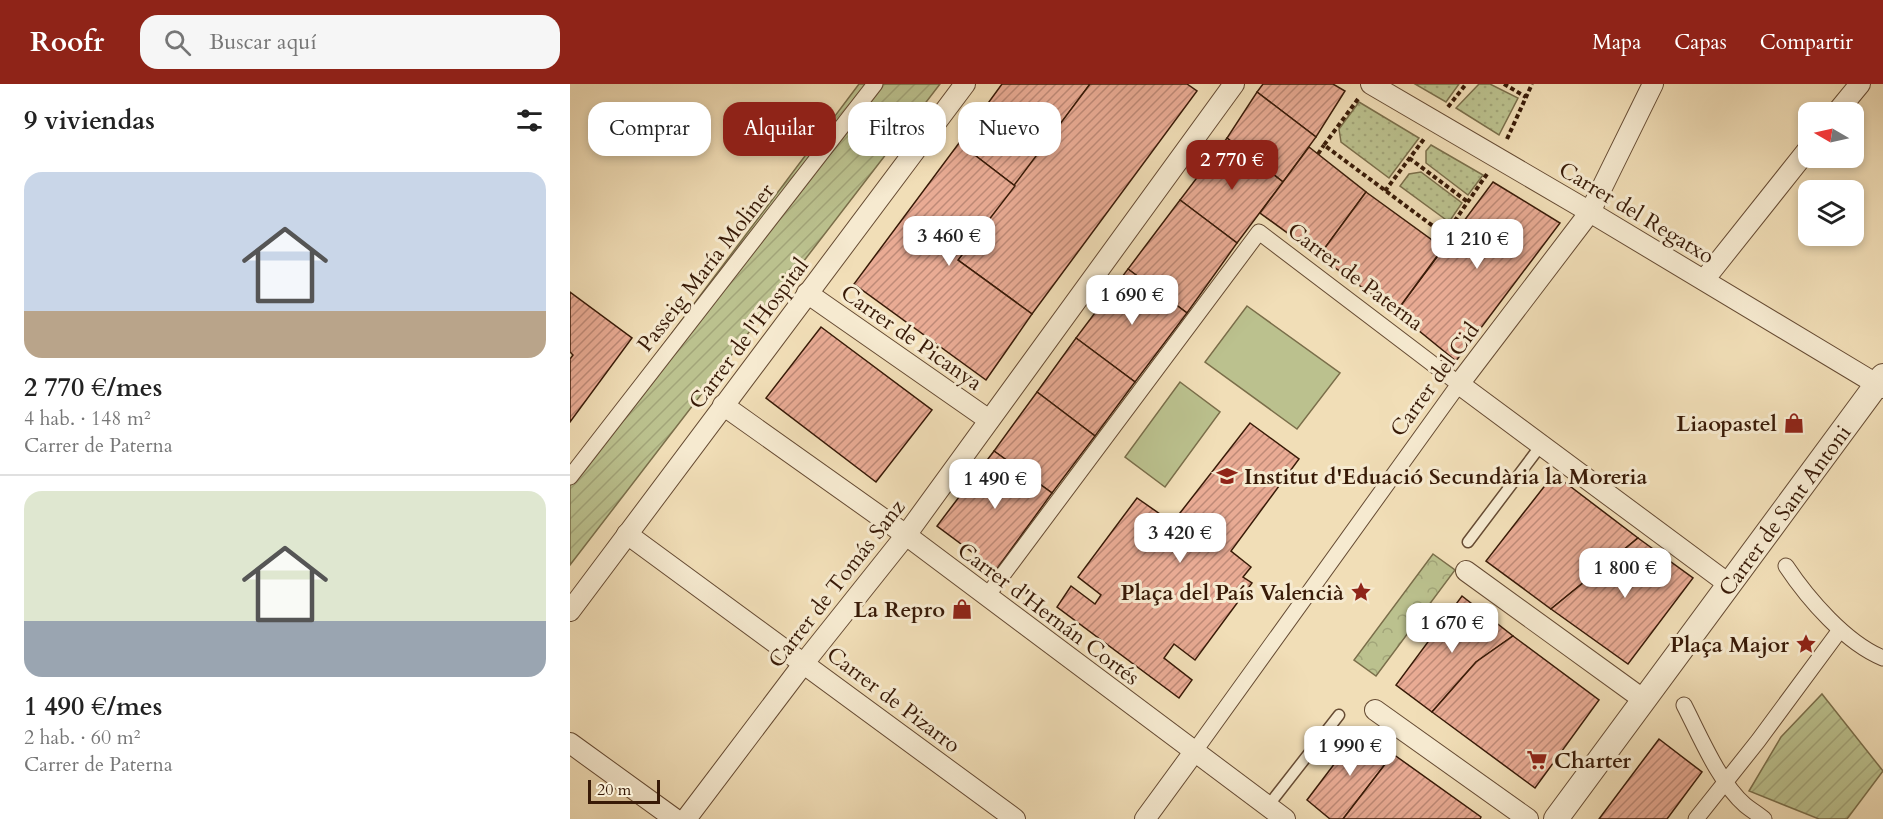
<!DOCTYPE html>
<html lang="es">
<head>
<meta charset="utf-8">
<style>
  body { margin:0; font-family:Cardo,serif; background:#f6f6f6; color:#222; height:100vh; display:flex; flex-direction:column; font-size:22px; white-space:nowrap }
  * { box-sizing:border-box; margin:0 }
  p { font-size:20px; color:#767676 }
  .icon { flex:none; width:33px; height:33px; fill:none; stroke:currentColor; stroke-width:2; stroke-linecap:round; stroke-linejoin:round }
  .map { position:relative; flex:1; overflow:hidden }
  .details { display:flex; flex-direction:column; background:#fff; width:570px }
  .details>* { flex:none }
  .top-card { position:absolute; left:18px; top:18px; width:570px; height:54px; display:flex; gap:12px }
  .needle { width:39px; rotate:279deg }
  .buttons { position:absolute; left:1228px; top:18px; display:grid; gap:12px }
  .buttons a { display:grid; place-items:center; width:66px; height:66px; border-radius:12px; background:#fff; box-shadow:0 3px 9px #0003; font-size:30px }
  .scale { position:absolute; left:18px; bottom:15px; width:72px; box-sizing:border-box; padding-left:6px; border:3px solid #381a07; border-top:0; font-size:16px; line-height:21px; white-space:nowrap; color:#381a07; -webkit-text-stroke:4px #f6ead0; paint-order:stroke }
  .price { position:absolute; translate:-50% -51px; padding:0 14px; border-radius:12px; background:#fff; color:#222; font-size:20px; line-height:39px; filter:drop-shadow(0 2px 3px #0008) }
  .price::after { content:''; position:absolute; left:50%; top:36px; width:18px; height:14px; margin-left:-9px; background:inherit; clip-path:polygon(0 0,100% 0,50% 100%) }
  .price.on { background:#8f2418; color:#fff }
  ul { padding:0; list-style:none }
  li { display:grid; align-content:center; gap:12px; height:318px; padding:0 24px }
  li+li { border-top:2px solid #e0e0e0 }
  li span { display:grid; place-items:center; height:186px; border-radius:18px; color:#555 }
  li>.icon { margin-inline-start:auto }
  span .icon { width:108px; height:108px; fill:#fffc; stroke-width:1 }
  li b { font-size:26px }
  h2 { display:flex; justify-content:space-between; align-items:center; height:72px; padding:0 24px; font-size:26px }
  .pill { padding:0 21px; border-radius:18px; background:#fff; box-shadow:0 3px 9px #0003; font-size:21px; line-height:54px }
  .pill.on { background:#8f2418; color:#fff }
  header { display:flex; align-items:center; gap:36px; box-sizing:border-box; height:84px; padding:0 30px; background:#8f2418; color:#fff }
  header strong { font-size:28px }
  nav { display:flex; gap:33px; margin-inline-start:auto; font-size:21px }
  .search { width:420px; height:54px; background:#f6f6f6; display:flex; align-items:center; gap:15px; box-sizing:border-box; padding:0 21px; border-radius:18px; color:#767676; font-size:22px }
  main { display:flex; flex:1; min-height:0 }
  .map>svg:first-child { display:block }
</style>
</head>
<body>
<header>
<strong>Roofr</strong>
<div class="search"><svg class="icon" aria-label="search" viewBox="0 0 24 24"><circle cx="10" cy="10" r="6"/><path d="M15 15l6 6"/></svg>Buscar aquí</div>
<nav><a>Mapa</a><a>Capas</a><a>Compartir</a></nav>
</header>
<main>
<section class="details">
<h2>9 viviendas<svg class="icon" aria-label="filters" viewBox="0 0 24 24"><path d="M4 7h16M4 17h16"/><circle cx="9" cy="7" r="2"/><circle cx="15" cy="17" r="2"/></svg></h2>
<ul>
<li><span style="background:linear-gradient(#c9d6e8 75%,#b9a48a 0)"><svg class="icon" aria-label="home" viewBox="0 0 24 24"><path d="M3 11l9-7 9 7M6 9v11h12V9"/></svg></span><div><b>2 770 €/mes</b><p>4 hab. · 148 m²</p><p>Carrer de Paterna</p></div></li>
<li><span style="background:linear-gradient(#dfe7d0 70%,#9aa5b1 0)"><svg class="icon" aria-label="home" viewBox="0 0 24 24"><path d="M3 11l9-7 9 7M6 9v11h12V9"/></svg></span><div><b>1 490 €/mes</b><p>2 hab. · 60 m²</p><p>Carrer de Paterna</p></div></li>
</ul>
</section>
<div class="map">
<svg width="1313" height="735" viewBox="0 0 1313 735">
  <defs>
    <pattern id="grass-dots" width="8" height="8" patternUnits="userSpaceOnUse" patternTransform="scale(1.5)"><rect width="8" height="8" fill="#bbc18e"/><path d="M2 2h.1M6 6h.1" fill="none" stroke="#a2a579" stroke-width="1.8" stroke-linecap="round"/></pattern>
    <pattern id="park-crowns" width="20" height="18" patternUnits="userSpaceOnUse" patternTransform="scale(1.5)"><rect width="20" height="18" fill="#bbc18e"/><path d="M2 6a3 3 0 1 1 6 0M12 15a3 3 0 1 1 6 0" fill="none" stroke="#a2a579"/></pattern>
    <pattern id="garden-furrows" width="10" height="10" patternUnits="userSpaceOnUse" patternTransform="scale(1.5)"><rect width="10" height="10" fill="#bbc18e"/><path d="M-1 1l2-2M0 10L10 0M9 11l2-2" fill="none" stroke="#a2a579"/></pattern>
    <pattern id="building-hatch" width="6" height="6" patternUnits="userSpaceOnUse" patternTransform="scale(1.5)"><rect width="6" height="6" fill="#e9ab94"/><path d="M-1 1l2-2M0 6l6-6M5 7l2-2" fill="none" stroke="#be8a77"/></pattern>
  </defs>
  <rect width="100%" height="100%" fill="#f1deb7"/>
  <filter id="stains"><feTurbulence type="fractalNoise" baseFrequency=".00333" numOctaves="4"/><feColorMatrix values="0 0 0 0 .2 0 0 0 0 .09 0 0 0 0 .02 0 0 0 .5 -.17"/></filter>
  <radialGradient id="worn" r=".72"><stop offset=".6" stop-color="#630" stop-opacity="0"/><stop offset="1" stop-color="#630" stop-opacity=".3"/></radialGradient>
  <g fill="url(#grass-dots)" stroke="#7a6e4a" stroke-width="1.5">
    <polygon points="845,0 889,0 876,18"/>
    <polygon points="909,0 920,0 948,14 929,51 886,24"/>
    <polygon points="789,18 849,54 819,94 771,58 769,45"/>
    <polygon points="861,61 913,91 898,111 856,79 856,67"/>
    <polygon points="851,88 892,119 879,138 830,102 839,90"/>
  </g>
  <polygon fill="url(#park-crowns)" stroke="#7a6e4a" stroke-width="1.5" points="863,470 885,486 806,592 784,576"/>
  <g fill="url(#garden-furrows)" stroke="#7a6e4a" stroke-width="1.5">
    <polygon points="289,0 370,0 0,481 0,385"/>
    <polygon points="1252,610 1313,687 1277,735 1249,735 1179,707 1211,653"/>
  </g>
  <g fill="#bbc18e" stroke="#7a6e4a" stroke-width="1.5">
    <polygon points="677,222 770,289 727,345 635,278"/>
    <polygon points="610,298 650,328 595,403 555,373"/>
  </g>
  <g fill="url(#building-hatch)" stroke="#381a07" stroke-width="1.5">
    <polygon points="432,0 520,0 445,102 389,59"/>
    <polygon points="520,0 617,0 627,7 462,230 388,176"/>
    <polygon points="693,0 763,0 775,7 746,53 687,8"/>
    <polygon points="687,8 746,53 713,98 657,54"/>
    <polygon points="657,54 713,98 667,159 610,116"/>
    <polygon points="389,59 445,102 388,176 462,230 416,296 284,200"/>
    <polygon points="739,63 796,108 749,172 690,129"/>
    <polygon points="923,98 990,139 886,277 826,228"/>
    <polygon points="796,108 873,164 826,228 749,172"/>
    <polygon points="610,116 667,159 617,229 558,185"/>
    <polygon points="558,185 617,229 565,298 506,254"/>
    <polygon points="0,208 62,254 0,338 0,275 3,271 0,268"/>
    <polygon points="251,243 362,326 306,398 196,314"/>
    <polygon points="506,254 565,298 525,352 467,308"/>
    <polygon points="467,308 525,352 482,409 424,367"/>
    <polygon points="680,339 729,375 661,467 681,483 673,493 682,499 625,576 604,560 594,574 622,596 609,614 487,523 501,502 525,520 531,511 508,493 567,414 613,446 620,437 610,429"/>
    <polygon points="424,367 482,409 426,486 367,442"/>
    <polygon points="984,390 1068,454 981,525 916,477"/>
    <polygon points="1068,454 1123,494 1058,580 981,525"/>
    <polygon points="892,512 943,552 906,578 862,628 826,601"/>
    <polygon points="943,552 1029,616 965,704 862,628 906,578"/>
    <polygon points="790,646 823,670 773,735 760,735 737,716"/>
    <polygon points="1089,655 1132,688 1097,735 1029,735"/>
    <polygon points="823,670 911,733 910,735 773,735"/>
  </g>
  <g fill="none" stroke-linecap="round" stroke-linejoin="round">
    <g stroke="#664b33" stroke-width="13">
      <g id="service">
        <polyline points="898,458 972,360"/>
        <polyline points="698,722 769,631"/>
      </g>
    </g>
    <g stroke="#664b33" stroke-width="17">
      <g id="pedestrian">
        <polyline points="0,393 305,0"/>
        <path d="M1216,482C1238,515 1276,559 1313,574"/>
        <polyline points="417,512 689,148 889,300 624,668"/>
        <path d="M1114,621C1129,650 1150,700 1175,721C1181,726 1188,730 1194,735"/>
        <polyline points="1126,735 1188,657 1270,546"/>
      </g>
    </g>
    <g stroke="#664b33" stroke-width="22">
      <g id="minor">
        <polyline points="801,0 1020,128 1313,304"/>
        <polyline points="1083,0 1020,128 889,300 1160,501"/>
        <polyline points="1267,28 1290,0"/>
        <polyline points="1134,196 1239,64"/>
        <polyline points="237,209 419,336"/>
        <polyline points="153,321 336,451 715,735"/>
        <polyline points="57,450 445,735"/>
        <polyline points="896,487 1074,616"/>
        <polyline points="0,527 395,0"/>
        <polyline points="805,626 958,735"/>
        <polyline points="0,659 105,735"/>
        <polyline points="116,735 234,579 336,451 664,0"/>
        <polyline points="575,735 624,668"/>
      </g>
    </g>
    <g stroke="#664b33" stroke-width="26">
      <g id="tertiary">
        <path id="s1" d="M986,735L1313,292"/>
      </g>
    </g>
    <g stroke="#381a07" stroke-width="4" stroke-dasharray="4.5 3" stroke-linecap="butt">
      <polyline points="934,0 956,13"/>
      <polyline points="788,15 754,61 875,151 917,90"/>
      <polyline points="878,23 896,0"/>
      <polyline points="937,55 962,0"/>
      <polyline points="748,70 754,61"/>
      <polyline points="839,74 898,118"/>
      <polyline points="815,107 854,55"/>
    </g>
    <use href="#service" stroke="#f6ead0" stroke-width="10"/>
    <use href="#pedestrian" stroke="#f6ead0" stroke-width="15"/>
    <use href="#minor" stroke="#f6ead0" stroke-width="20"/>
    <use href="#tertiary" stroke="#f6ead0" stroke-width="24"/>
  </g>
  <defs>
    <g id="shop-bare" transform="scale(1.62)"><path d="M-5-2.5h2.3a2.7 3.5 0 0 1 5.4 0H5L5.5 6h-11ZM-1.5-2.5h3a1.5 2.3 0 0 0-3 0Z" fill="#8f2418" stroke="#f6ead0" stroke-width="2.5" paint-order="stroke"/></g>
    <g id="school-bare" transform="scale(1.62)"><path d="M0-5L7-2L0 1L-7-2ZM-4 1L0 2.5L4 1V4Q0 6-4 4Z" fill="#8f2418" stroke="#f6ead0" stroke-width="2.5" paint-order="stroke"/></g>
    <g id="sight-bare" transform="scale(1.62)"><path d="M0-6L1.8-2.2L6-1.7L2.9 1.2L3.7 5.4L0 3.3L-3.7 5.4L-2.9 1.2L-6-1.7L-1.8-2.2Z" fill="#8f2418" stroke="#f6ead0" stroke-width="2.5" paint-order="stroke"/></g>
    <g id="supermarket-bare" transform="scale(1.62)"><path d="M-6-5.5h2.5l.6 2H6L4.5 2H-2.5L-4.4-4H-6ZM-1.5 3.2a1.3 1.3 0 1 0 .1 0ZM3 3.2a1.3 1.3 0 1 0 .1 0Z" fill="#8f2418" stroke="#f6ead0" stroke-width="2.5" paint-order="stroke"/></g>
  </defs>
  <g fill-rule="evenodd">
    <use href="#shop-bare" x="1224" y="339"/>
    <use href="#school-bare" x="657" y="392"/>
    <use href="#sight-bare" x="791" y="508"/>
    <use href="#shop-bare" x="392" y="525"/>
    <use href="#sight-bare" x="1236" y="560"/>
    <use href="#supermarket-bare" x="967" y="676"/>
  </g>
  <g text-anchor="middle" stroke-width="6" stroke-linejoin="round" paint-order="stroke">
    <g font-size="22" fill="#381a07" stroke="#f6ead0">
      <text transform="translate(1067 128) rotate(31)" y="8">Carrer del Regatxo</text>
      <text transform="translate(135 183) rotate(-52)" y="8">Passeig María Moliner</text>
      <text transform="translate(786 192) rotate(37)" y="8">Carrer de Paterna</text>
      <text transform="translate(178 249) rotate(-53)" y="8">Carrer de l'Hospital</text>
      <text transform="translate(342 253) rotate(35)" y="8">Carrer de Picanya</text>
      <text transform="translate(864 295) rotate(-54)" y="8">Carrer del Cid</text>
      <text dy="8" stroke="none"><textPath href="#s1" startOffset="384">Carrer de Sant Antoni</textPath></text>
      <text transform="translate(266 499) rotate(-52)" y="8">Carrer de Tomás Sanz</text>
      <text transform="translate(479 529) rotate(37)" y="8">Carrer d'Hernán Cortés</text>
      <text transform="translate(324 615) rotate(37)" y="8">Carrer de Pizarro</text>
    </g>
    <g font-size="22" font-weight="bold" fill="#381a07" stroke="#f6ead0" text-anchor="end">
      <text x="1207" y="347">Liaopastel</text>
      <text x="674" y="400" text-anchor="start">Institut d'Eduació Secundària la Moreria</text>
      <text x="774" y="516">Plaça del País Valencià</text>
      <text x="375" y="533">La Repro</text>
      <text x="1219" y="568">Plaça Major</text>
      <text x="984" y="684" text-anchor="start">Charter</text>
    </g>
  </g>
  <rect width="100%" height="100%" filter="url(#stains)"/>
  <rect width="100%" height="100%" fill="url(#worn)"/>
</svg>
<div class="buttons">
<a><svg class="needle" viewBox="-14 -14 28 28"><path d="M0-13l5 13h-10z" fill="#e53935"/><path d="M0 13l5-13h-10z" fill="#767676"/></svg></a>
<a><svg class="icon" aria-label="layers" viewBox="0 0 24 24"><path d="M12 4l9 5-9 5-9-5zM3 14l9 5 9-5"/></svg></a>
</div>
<div class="scale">20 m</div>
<b class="price on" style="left:662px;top:107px">2 770 €</b>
<b class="price" style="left:379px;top:183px">3 460 €</b>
<b class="price" style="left:907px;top:186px">1 210 €</b>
<b class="price" style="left:562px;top:242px">1 690 €</b>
<b class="price" style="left:425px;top:426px">1 490 €</b>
<b class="price" style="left:610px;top:480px">3 420 €</b>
<b class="price" style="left:1055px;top:515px">1 800 €</b>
<b class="price" style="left:882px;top:570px">1 670 €</b>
<b class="price" style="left:780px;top:693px">1 990 €</b>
<div class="top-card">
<a class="pill">Comprar</a>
<a class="pill on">Alquilar</a>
<a class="pill">Filtros</a>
<a class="pill">Nuevo</a>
</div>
</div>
</main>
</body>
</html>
